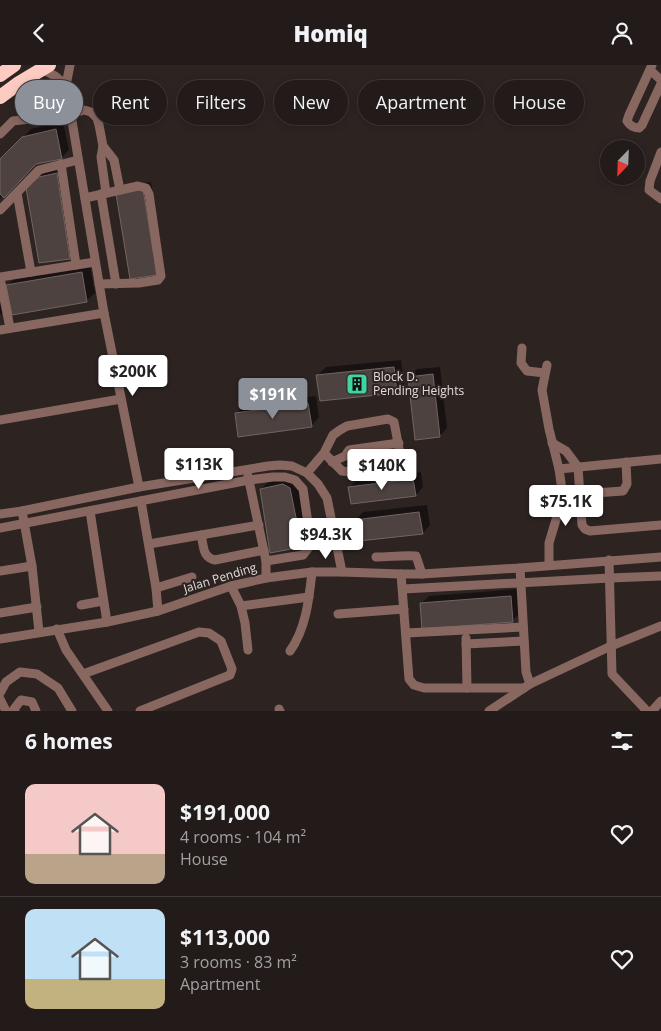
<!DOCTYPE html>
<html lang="en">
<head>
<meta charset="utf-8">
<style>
  body { margin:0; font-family:"Open Sans",sans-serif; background:#2e2827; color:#f1f3f6; height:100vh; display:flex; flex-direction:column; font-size:19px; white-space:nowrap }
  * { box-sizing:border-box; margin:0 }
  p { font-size:16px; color:#a2a1a2 }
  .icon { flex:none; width:28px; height:28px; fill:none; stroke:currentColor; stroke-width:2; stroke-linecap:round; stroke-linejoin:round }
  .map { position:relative; height:646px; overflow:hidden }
  .details { display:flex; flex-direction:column; background:#221b1a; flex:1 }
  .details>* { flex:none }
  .banner { position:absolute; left:15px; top:15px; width:631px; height:45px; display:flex; gap:10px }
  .needle { width:32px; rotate:203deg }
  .buttons { position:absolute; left:600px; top:75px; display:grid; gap:10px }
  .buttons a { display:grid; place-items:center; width:45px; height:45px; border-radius:50%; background:#221b1a; box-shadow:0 2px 8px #0003,0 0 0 1px #3f3939; font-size:25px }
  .price { position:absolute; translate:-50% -42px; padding:0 11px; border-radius:5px; background:#fff; color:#222; font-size:16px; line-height:32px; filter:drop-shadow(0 1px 2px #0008) }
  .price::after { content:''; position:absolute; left:50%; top:30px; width:15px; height:11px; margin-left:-8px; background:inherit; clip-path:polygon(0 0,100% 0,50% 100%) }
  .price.active { background:#8c9099; color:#fff }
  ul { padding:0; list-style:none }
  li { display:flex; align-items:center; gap:15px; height:125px; padding:0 25px }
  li+li { border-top:1px solid #3f3939 }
  li span { display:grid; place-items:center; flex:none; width:140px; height:100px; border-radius:10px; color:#555 }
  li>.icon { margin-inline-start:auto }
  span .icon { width:60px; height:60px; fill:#fffc; stroke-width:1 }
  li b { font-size:21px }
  h2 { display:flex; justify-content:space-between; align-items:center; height:60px; padding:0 25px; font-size:21px }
  .tag { padding:0 18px; border-radius:22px; background:#221b1a; box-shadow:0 2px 8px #0003,0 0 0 1px #3f3939; font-size:18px; line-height:45px }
  .tag.active { background:#8c9099; color:#fff }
  header { display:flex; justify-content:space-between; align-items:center; height:65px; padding:0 25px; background:#221b1a; font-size:22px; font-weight:800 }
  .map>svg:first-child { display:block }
</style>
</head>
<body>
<header><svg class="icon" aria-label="back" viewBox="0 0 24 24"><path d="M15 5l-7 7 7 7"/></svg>Homiq<svg class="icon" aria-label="person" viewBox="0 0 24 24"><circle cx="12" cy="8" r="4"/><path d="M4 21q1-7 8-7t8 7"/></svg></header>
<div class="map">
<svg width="661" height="646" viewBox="0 0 661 646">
  <rect width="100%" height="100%" fill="#2d2422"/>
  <g fill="#0007">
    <polygon points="63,57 69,85 61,93 36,98 0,133 0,96 31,64"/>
    <polygon points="64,101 78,185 70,193 27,123 49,104"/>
    <polygon points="151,117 164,201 156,209 126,121"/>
    <polygon points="90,200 95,228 87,235 13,248 9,229 7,230 9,242 0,250 0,216 6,222 16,212"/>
    <polygon points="401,295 404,319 396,327 318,310 326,302"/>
    <polygon points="440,302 447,363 440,371 409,312 417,304"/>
    <polygon points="316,331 319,352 312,360 236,349 244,341"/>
    <polygon points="421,407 423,422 416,430 349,423 357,415"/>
    <polygon points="298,415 309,473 301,480 261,424 269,416"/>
    <polygon points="427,440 430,460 423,468 355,455 363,447"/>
    <polygon points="518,524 520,548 512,556 421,539 429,531"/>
  </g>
  <g fill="#4d4240" stroke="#706563">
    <polygon points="56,64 62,94 36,99 4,133 0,129 0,94 22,72"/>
    <polygon points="57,108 70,194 39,198 26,123 39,112"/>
    <polygon points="143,124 157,210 130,214 116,129"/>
    <polygon points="82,207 87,237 12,250 6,220"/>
    <polygon points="394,302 397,328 320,336 316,310"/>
    <polygon points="433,309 440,372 415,375 408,312"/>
    <polygon points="308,338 312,362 238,372 235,348"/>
    <polygon points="413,414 416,431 351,439 348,422"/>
    <polygon points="283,419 290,423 302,482 270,488 260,424"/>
    <polygon points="419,447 423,469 359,476 354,455"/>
    <polygon points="511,531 513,557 422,564 420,538"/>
  </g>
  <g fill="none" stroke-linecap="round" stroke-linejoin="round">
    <g stroke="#896761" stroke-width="9">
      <polyline points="70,0 66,20 104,248 139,422"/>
      <path d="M652,0L629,50L627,56C630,61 634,63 639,63L642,60L661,19"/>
      <polyline points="42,4 55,11 66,20"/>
      <polyline points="650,5 661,15"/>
      <polyline points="0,69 13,56 71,49 84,45 91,47 97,53 99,60 103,81 114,95 120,125"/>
      <polyline points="103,81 101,92 106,128"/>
      <polyline points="661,87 650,116 649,125 661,134"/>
      <polyline points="61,99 76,200"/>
      <polyline points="17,128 31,207"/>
      <polyline points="101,129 116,219"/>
      <polyline points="85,133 138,121 146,123 149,129 161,211 158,215 139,218 99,219"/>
      <polyline points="0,145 39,105 78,95"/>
      <polyline points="0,212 95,197"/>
      <polyline points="0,213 10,263"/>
      <polyline points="0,265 104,248"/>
      <polyline points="522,283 521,298 527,306 545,308"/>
      <polyline points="547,300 542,325 549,364 559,404 562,425 561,438 549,478 549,500"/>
      <polyline points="0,355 121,334"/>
      <polyline points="552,378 566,386 578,402 582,460 585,464 590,466 661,460"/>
      <polyline points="332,397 345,391 349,385 399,378"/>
      <polyline points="559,404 661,394"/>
      <polyline points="307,408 324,388 333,370 340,365 347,361 388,354 394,357 401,394 400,405 360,408 342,406 324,388"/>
      <polyline points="248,411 266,496 266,513"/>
      <polyline points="580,429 623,426 627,419 626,397"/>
      <polyline points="141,436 156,523 158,546"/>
      <polyline points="22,446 32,501 39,567"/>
      <polyline points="90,446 107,557"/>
      <polyline points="0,449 22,446 139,422 268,401 280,400 292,401 307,408 318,419 327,433 342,507"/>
      <polyline points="0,463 249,415 273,412 285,412 295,415 303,424 310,472 309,482 303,490 266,496"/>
      <path d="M201,470C204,481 202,492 215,495L264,485"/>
      <polyline points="149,479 259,460"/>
      <path d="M376,492C389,492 402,490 416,491L422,509"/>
      <polyline points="609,495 612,609 647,646"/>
      <polyline points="520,503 526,607 530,619"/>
      <polyline points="0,506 32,501"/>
      <polyline points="401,509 409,614 414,620 424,623 524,623"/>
      <polyline points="231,521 241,541 245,558 248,585"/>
      <polyline points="156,523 192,512"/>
      <polyline points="403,524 610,513 661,511"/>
      <polyline points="81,540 103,536"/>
      <polyline points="241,541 309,532"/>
      <polyline points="0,548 37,542"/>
      <polyline points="338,549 404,544"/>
      <polyline points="57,564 66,585 108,646"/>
      <polyline points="406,568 523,562"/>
      <polyline points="466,573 467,623"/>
      <polyline points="0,574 107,557 158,546 231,521 266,513 312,507 342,507 401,509 422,509 520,503 661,492"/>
      <polyline points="466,579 524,576"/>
      <path d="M290,586C306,564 309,534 312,507"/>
      <polyline points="83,609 199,567 209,568 221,576 232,604 230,610 140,646"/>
      <polyline points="0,628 6,617 20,607 37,609 58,623 72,646"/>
      <polyline points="0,634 6,646"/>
      <polyline points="279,644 280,646"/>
      <polyline points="15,646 14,644 21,635 32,637 36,646"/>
      <polyline points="489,646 530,619 611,581 661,561"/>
      <polyline points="652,646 661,636"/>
    </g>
    <g stroke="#fecbc2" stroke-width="14">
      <polyline points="0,10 14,0"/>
      <polyline points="0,32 19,18 49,0"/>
    </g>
  </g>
  <defs>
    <g id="building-square" transform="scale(1.125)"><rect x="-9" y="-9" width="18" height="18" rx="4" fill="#40d4a1" stroke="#2d2422"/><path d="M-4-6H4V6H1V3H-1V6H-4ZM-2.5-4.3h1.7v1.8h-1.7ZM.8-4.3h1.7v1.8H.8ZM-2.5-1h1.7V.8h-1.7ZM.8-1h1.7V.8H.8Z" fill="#111"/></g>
  </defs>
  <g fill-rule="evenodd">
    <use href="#building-square" x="357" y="319"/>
  </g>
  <g text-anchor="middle" stroke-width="4" stroke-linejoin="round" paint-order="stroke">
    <g font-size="12" fill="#e2dbda" stroke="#2d2422" text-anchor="start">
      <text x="373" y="316">Block D.<tspan x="373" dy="14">Pending Heights</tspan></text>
    </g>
    <g font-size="12" fill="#e2dbda" stroke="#2d2422">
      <text transform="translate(220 513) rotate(-17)" y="4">Jalan Pending</text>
    </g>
  </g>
</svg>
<div class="buttons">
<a><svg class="needle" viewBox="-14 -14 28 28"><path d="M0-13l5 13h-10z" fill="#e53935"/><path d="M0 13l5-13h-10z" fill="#a2a1a2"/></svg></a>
</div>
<b class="price" style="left:133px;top:332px">$200K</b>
<b class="price active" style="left:273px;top:355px">$191K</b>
<b class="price" style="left:199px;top:425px">$113K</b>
<b class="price" style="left:382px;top:426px">$140K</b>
<b class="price" style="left:566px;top:462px">$75.1K</b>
<b class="price" style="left:326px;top:495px">$94.3K</b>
<div class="banner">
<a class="tag active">Buy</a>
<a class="tag">Rent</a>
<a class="tag">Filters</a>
<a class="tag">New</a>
<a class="tag">Apartment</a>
<a class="tag">House</a>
</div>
</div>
<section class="details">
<h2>6 homes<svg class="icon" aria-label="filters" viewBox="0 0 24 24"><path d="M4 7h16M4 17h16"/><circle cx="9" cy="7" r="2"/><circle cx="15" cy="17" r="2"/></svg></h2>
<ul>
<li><span style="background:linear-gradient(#f6c9c9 70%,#b9a48a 0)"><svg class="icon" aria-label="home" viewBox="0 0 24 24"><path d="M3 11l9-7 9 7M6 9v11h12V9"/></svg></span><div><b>$191,000</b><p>4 rooms · 104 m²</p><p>House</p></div><svg class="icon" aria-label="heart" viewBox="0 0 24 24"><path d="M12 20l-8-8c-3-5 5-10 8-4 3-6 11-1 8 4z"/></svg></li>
<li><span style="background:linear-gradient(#bfe0f5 70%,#c2b280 0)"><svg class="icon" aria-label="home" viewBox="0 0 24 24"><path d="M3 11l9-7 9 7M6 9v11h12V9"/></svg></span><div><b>$113,000</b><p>3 rooms · 83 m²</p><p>Apartment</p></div><svg class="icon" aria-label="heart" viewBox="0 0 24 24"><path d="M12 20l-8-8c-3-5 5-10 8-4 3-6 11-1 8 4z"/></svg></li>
</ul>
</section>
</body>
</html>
